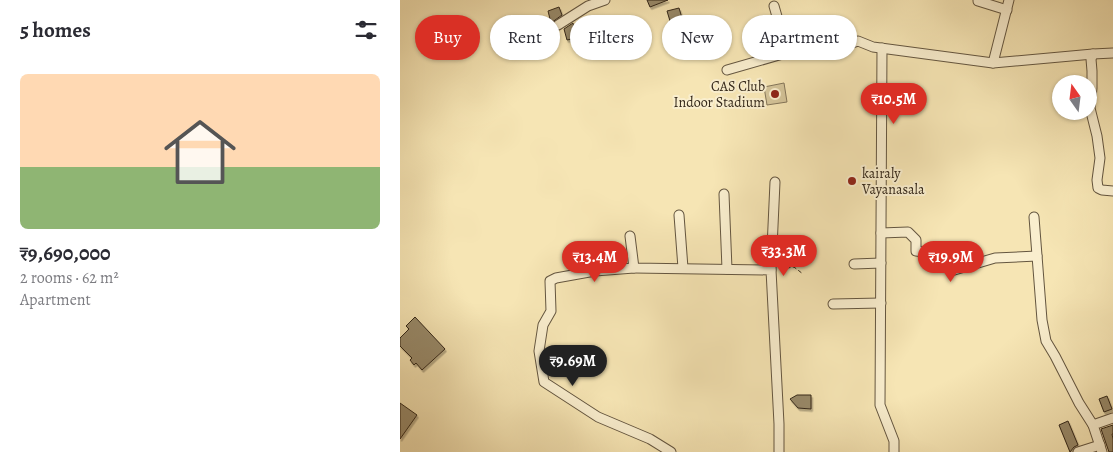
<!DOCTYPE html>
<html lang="en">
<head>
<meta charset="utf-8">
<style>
  body { margin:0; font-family:Alegreya,serif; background:#f7f7f7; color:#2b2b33; height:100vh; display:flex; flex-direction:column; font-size:19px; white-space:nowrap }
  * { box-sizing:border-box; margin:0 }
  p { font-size:16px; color:#7c7c81 }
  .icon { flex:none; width:28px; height:28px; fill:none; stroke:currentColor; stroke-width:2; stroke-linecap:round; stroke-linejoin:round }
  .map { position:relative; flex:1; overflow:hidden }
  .drawer { display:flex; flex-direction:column; background:#fff; width:400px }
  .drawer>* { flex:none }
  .banner { position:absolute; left:15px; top:15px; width:475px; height:45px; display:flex; gap:10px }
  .needle { width:32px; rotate:346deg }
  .fabs { position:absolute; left:652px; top:75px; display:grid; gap:10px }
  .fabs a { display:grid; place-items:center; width:45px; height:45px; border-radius:50%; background:#fff; box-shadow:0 1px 4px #0004; font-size:25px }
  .price { position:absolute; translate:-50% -42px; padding:0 11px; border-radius:18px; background:#d93025; color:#fff; font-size:16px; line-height:32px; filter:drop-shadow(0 1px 2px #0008) }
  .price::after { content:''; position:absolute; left:50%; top:30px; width:15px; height:11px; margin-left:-8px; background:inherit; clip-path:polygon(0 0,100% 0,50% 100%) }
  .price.selected { background:#222; color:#fff }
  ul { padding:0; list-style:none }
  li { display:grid; align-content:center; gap:10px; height:265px; padding:0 20px }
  li span { display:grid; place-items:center; height:155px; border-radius:8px; color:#555 }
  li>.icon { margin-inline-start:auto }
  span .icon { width:90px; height:90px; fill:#fffc; stroke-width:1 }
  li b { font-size:21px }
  h2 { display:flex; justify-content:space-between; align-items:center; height:60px; padding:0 20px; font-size:21px }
  .chip { padding:0 18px; border-radius:22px; background:#fff; box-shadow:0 1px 4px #0004; font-size:18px; line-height:45px }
  .chip.selected { background:#d93025; color:#fff }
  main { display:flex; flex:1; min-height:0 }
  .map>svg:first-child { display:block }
</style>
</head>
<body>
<main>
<section class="drawer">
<h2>5 homes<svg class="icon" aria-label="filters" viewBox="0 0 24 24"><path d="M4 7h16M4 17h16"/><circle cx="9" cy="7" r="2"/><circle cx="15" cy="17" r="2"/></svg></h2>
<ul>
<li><span style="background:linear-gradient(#ffd9b3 60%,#8fb573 0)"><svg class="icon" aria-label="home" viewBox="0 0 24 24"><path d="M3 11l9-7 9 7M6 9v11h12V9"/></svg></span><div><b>₹9,690,000</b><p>2 rooms · 62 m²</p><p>Apartment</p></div></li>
</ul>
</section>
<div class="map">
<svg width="713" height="452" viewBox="0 0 713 452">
  <defs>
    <filter id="shadow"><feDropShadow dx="1.5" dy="2.5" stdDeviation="0" flood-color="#0004"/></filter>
  </defs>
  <rect width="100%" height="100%" fill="#f6e5b4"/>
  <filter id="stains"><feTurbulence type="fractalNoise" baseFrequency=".004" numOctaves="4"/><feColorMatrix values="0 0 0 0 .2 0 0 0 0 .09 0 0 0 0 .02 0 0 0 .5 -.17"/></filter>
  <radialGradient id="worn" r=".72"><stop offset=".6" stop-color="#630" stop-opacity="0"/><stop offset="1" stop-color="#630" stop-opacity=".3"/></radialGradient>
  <polygon fill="#d5c59a" stroke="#84765a" points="384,83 387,102 367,105 364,87"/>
  <g fill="#988a6a" stroke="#332719" filter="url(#shadow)">
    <polygon points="247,0 268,0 250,7"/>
    <polygon points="159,7 162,15 151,23 148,11"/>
    <polygon points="279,8 282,18 270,21 267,11"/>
    <polygon points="173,23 176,38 167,40 164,29"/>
    <polygon points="233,34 236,46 223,50 220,39 223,38 223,37"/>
    <polygon points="15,317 45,349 22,370 16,363 14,365 10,360 12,358 0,346 0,338 9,329 6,326"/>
    <polygon points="397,395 411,395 411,409 398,408 390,399"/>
    <polygon points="707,396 712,409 704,412 699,399"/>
    <polygon points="0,403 17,415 0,439"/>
    <polygon points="668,421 678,445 674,447 670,452 659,425"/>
    <polygon points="713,425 713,434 712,434 713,439 713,452 709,452 701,429"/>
  </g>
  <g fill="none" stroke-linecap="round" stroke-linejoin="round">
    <g stroke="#645640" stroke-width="11">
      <g id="minor">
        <polyline points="578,0 578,1 607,10"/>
        <polyline points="374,6 380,27 384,53"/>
        <polyline points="158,25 188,6 205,0"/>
        <polyline points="482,48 480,405 494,441 494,452"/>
        <polyline points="693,54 691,59 692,71 692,88 690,108 697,136 700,158 697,180 698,188 702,190 713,191"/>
        <polyline points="593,63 609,0"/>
        <polyline points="327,70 393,51 446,45 458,41 473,47 593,63 693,54 713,53"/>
        <polyline points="324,194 327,269"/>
        <polyline points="279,215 283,268"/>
        <polyline points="634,217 642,320 646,341 655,356 679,403 693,425"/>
        <polyline points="481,233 508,232 516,240 516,251 531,253 551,271 595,258 637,256"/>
        <polyline points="230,236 234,268 371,270 379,424 379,452"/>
        <polyline points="454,264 481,263"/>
        <polyline points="234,268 195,271 156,278 150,281 151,311 143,325 139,351 144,382 198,417 250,439 271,452"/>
        <polyline points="371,270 375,182"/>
        <polyline points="433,304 481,303"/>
        <polyline points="678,452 700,445"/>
        <polyline points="702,452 693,425 713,418"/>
      </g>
    </g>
    <polyline stroke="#332719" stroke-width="1" stroke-dasharray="4 2.5" stroke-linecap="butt" points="380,269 394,267 403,274"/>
    <use href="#minor" stroke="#f9eece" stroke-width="9"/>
  </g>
  <g fill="#8f2418" stroke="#f9eece" stroke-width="2">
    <circle cx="375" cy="94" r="5"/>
    <circle cx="452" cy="181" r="5"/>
  </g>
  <g text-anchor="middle" stroke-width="4" stroke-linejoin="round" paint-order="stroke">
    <g font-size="14" fill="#332719" stroke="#f9eece" text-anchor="end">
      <text x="365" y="91">CAS Club<tspan x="365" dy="16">Indoor Stadium</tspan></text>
      <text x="462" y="178" text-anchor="start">kairaly<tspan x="462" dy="16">Vayanasala</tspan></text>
    </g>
  </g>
  <rect width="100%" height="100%" filter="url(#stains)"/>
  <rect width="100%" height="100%" fill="url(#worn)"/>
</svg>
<div class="fabs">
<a><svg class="needle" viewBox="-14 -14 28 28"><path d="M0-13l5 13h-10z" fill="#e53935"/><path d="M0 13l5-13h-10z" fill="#7c7c81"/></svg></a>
</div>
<b class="price" style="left:494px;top:125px">₹10.5M</b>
<b class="price" style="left:384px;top:277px">₹33.3M</b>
<b class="price" style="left:195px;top:283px">₹13.4M</b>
<b class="price" style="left:551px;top:283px">₹19.9M</b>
<b class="price selected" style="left:173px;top:387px">₹9.69M</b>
<div class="banner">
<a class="chip selected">Buy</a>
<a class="chip">Rent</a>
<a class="chip">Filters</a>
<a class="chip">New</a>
<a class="chip">Apartment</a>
</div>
</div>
</main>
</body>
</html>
